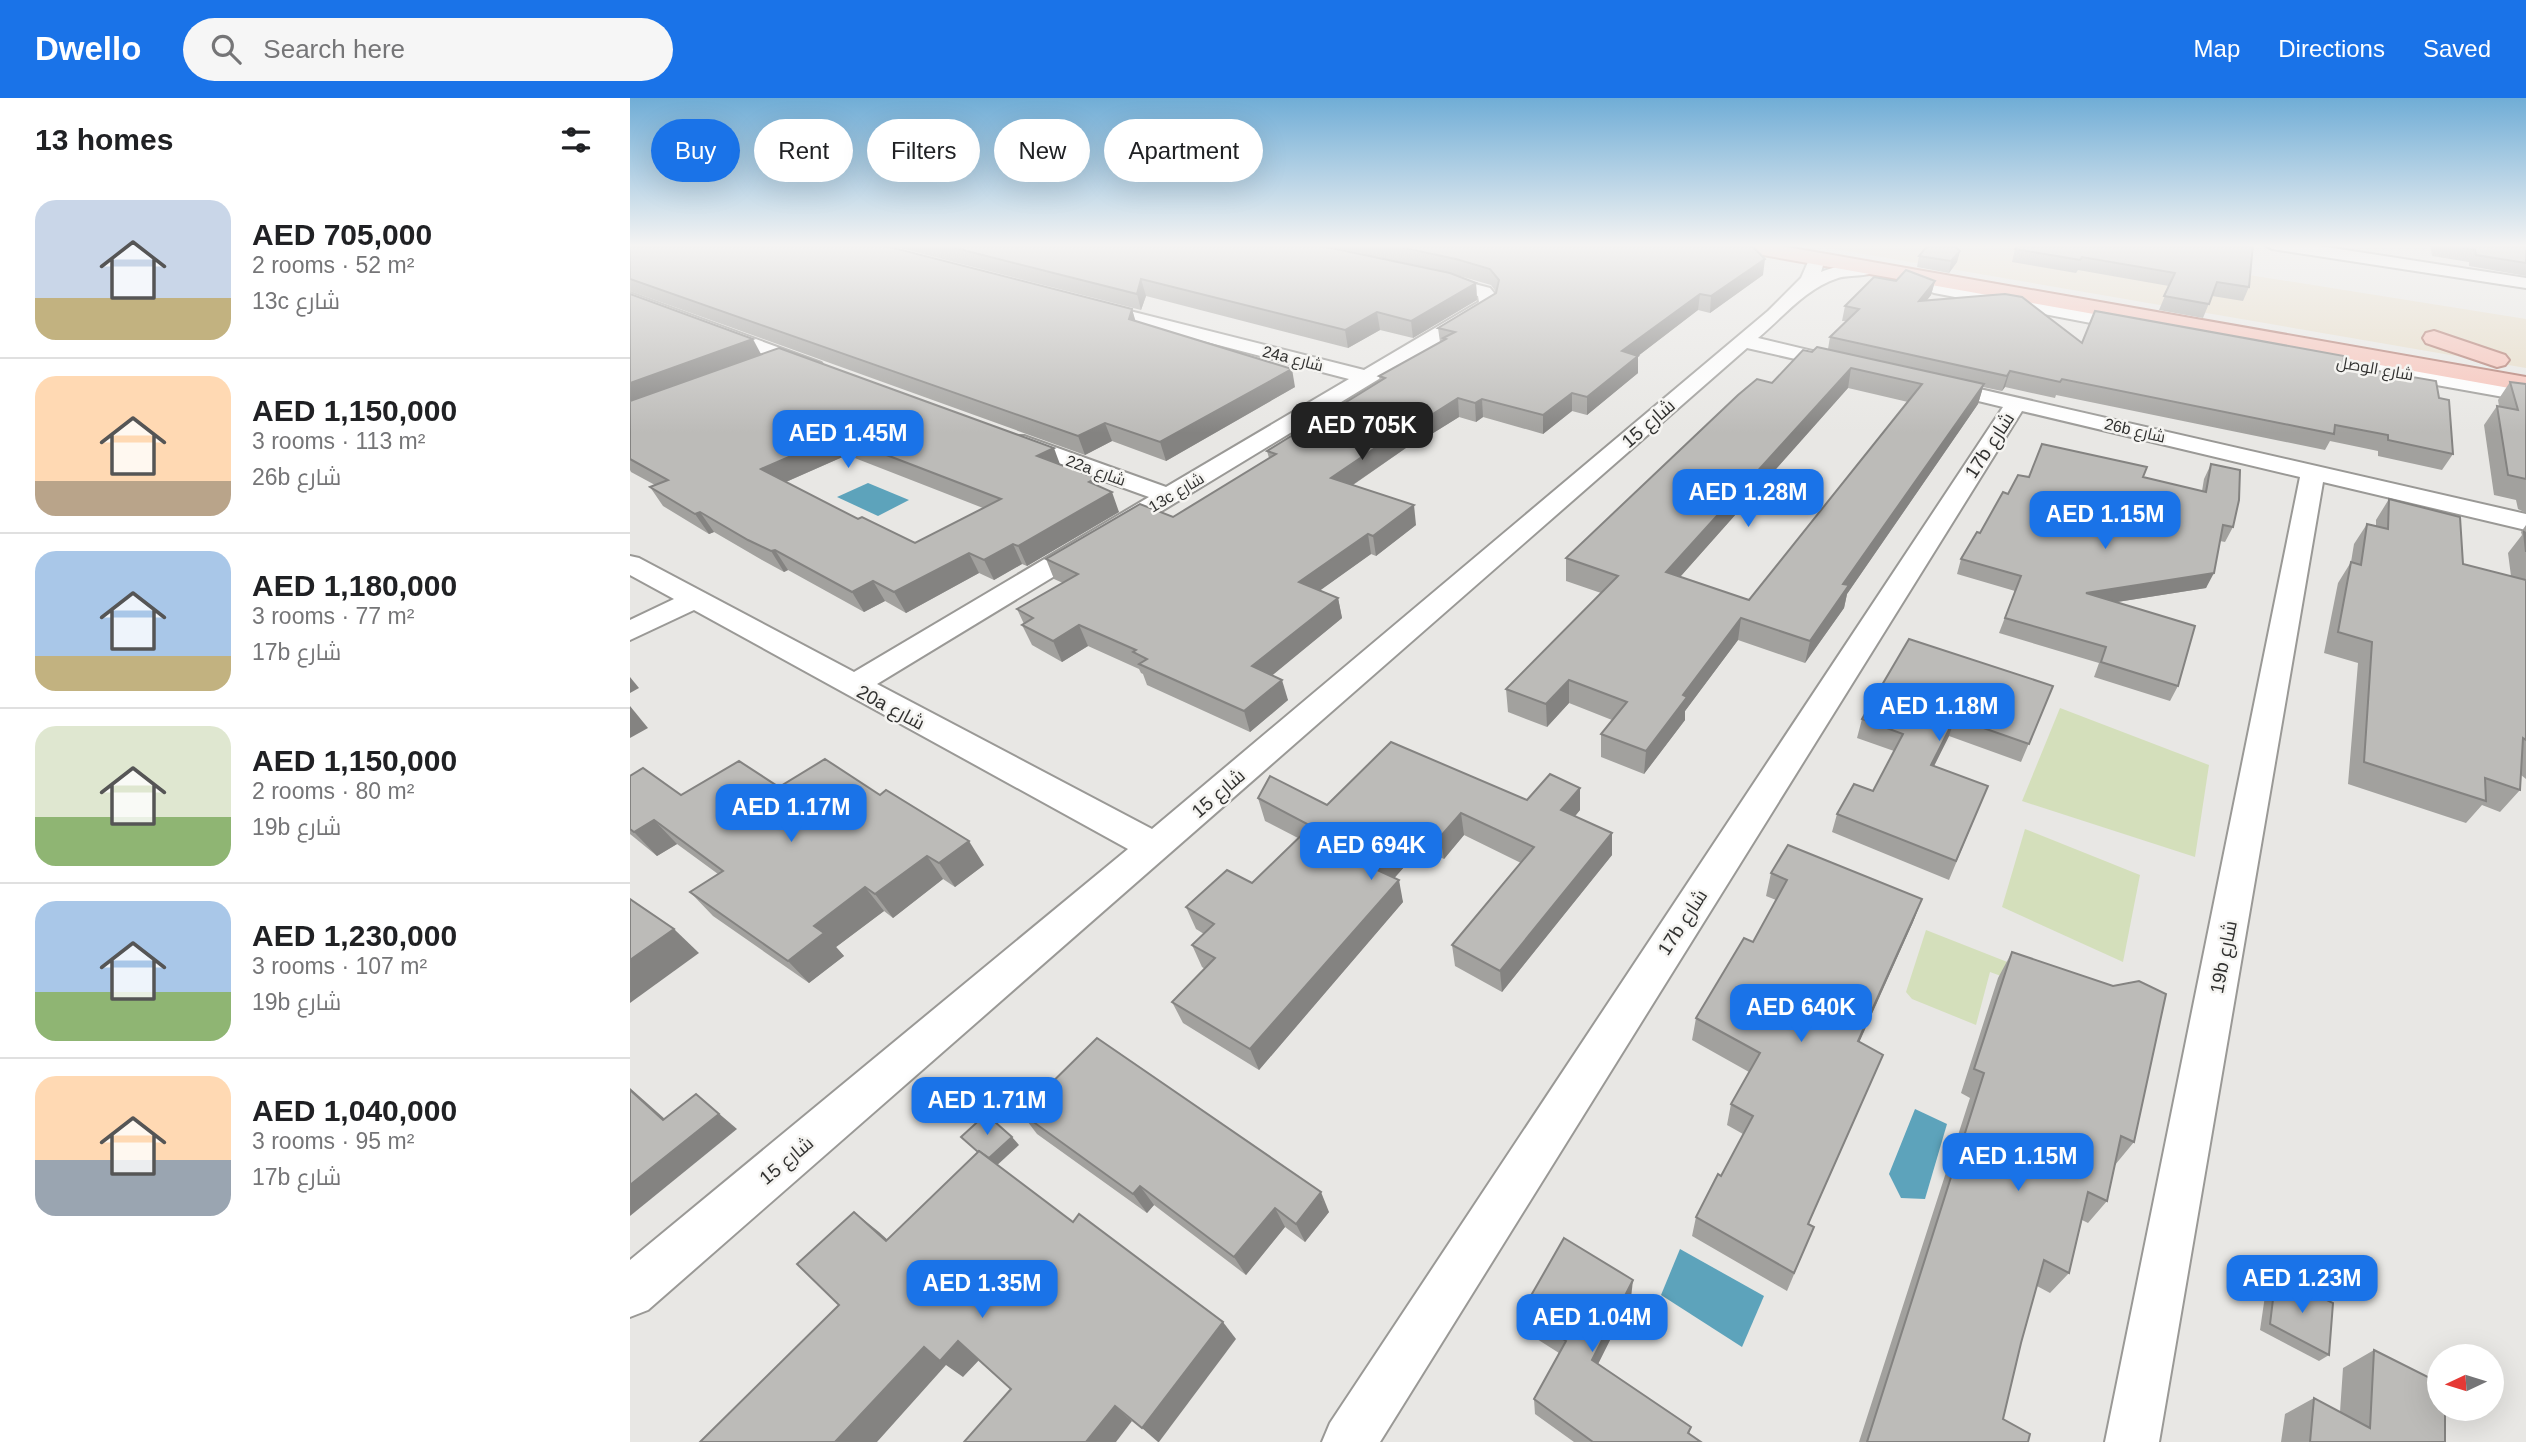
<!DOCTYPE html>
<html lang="en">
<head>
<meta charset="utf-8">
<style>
  body { margin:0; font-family:Arial,Cairo,sans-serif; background:#f6f6f6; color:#202124; height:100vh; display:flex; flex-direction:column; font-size:26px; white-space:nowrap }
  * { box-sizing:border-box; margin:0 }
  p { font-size:23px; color:#757577 }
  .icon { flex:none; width:38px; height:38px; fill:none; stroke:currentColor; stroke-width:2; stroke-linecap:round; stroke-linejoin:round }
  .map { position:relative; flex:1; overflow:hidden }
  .sheet { display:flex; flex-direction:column; background:#fff; width:630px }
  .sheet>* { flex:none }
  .guide { position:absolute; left:21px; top:21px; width:665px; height:63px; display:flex; gap:14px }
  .needle { width:46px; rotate:266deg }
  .tools { position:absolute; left:1797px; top:1246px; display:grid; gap:14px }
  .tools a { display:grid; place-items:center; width:77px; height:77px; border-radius:50%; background:#fff; box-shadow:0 7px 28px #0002; font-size:35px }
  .price { position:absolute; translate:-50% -60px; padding:0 16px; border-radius:14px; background:#1a73e8; color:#fff; font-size:23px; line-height:46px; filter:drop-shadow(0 2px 4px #0008) }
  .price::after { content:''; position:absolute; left:50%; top:42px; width:21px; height:16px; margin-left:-10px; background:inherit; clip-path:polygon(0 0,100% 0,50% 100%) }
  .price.on { background:#222; color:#fff }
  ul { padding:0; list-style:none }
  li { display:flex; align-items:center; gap:21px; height:175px; padding:0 35px }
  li+li { border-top:2px solid #e0e0e0 }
  li span { display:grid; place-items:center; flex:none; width:196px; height:140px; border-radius:21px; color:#555 }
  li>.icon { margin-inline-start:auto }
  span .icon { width:84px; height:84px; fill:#fffc; stroke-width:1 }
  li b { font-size:30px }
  h2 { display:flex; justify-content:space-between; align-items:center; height:84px; padding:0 35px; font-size:30px }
  .chip { padding:0 24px; border-radius:32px; background:#fff; box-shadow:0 7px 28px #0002; font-size:24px; line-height:63px }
  .chip.on { background:#1a73e8; color:#fff }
  header { display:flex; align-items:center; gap:42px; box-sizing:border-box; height:98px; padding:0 35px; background:#1a73e8; color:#fff }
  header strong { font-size:33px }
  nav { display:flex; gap:38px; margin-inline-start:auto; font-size:24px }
  .search { width:490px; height:63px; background:#f6f6f6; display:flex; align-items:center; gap:18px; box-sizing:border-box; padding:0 24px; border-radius:38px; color:#757577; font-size:26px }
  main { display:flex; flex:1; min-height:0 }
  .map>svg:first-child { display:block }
</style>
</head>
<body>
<header>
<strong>Dwello</strong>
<div class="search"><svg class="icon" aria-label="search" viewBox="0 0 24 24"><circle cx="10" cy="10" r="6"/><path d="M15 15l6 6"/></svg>Search here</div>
<nav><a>Map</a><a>Directions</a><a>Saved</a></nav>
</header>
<main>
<section class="sheet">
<h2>13 homes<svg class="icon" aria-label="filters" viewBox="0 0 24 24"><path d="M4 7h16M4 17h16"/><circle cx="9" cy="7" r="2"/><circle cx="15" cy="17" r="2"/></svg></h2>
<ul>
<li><span style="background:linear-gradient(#c9d6e8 70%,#c2b280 0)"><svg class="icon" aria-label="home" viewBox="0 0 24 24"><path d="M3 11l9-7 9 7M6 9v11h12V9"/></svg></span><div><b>AED 705,000</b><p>2 rooms · 52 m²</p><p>13c شارع</p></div></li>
<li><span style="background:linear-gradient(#ffd9b3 75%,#b9a48a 0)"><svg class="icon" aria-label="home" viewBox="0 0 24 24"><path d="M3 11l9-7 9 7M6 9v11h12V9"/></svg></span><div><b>AED 1,150,000</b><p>3 rooms · 113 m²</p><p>26b شارع</p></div></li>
<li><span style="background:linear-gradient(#a9c7e8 75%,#c2b280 0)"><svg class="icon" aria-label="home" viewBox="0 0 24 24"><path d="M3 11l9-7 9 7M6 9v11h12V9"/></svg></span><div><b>AED 1,180,000</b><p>3 rooms · 77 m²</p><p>17b شارع</p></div></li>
<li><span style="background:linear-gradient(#dfe7d0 65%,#8fb573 0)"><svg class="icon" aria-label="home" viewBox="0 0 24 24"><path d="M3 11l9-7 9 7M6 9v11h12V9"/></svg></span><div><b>AED 1,150,000</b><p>2 rooms · 80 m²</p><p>19b شارع</p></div></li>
<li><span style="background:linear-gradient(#a9c7e8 65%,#8fb573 0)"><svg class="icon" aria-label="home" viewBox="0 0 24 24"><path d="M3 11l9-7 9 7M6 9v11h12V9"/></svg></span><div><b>AED 1,230,000</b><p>3 rooms · 107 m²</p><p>19b شارع</p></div></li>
<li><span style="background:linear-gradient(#ffd9b3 60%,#9aa5b1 0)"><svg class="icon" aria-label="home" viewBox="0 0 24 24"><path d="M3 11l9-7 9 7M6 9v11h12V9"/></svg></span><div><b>AED 1,040,000</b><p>3 rooms · 95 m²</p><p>17b شارع</p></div></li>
</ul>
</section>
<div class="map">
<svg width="1896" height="1344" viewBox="0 0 1896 1344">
  <rect width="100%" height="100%" fill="#e8e7e4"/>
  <polygon fill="#e6dcc7" points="1176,146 1424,146 1896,221 1896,270"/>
  <g fill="#d4dfbb">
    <polygon points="1430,610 1579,667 1565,759 1392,703"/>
    <polygon points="1395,731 1510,777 1493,864 1372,809"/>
    <polygon points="1296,832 1481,905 1461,911 1360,874 1346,927 1282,901 1276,894"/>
  </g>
  <g fill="#5da3bb">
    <polygon points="238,385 279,402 248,418 207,399"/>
    <polygon points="1285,1011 1317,1026 1295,1101 1271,1100 1259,1076"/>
    <polygon points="1050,1151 1134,1198 1112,1249 1031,1197"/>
  </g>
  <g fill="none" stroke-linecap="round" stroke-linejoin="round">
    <g stroke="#9a9996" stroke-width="4">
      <g id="street">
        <polygon points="1634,146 1677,146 1896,180 1896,190 1642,151"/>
        <path d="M1187,156L1195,161L1191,174C1205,168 1240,160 1251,170C1241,180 1221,176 1208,180C1176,190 1153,219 1128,240L1220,262L1223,266L1220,270L1213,272L1117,250L18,1212L0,1219V1162L498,751L64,512L0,542V522L44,501L0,477V458L9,460L224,574L519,399L378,348L375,343L378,338H394L536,389L719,281L454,212L451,208L454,204L460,203L734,272L849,204L848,198L796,184L793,180L796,176L802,175L860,190L868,200L864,211L247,586L522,731L1138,213L1171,180L1181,157Z"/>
        <polygon points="1266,169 1309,186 1508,222 1517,228 1508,234 1304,195 1260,178 1257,174"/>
        <polygon points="0,195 191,265 194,269 191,273 177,273 0,206"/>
        <polygon points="1668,251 1896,291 1896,303 1661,261 1658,257 1661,253"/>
        <polygon points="1306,281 1896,416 1896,432 1693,384 1529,1344 1475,1344 1670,379 1392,313 750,1344 692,1344 700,1325 1373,309 1299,291 1296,287 1299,283"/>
      </g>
    </g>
    <g stroke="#ae756a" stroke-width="4">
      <g id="primary">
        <polygon points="1096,146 1140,146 1896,279 1896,293 1105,152"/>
        <polygon points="1804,233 1875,257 1879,262 1875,267 1867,269 1796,245 1793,240 1796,235"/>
      </g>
    </g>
    <use href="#street" fill="#fff" fill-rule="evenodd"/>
    <use href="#primary" fill="#f7c2b8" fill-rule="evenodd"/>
  </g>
  <g fill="#a2a19e" fill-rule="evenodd">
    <polygon points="0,146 502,211 505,223 665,289 536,363 482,343 455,357 0,193"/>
    <polygon points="254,146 682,146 753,161 685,146 1120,146 1133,177 1080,215 1068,212 1008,258 1008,275 957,317 942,313 913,336 853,319 846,324 829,319 800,337 796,336 723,387 786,427 746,458 741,456 690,492 708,500 712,520 642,577 658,602 620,634 517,587 513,576 511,575 509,571 458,548 432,564 402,547 392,527 394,526 387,511 433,485 424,481 416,461 543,419 639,360 637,353 750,283 749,278 810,244 808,230 866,195 866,194 861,187 823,176 846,185 847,202 783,240 750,232 718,250 516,198 511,212"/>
    <polygon points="1299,146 1325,146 1324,148 1330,153 1327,164 1319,175 1287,169 1289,158"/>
    <polygon points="1623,146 1619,189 1613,203 1582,198 1573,220 1529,212 1539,188 1448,172 1446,175 1382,164 1385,151"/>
    <polygon points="1800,146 1896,146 1896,178 1839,168 1839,164 1802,158"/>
    <path d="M1266,183H1305L1301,197L1297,202L1452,245L1713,267L1809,300L1823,356L1812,372L1748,358V353L1700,343L1695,352L1426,297L1425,300L1375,289L1372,293L1353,289L1348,306L1217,496L1214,510L1175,565L1108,542L1055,613V622L1014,676L971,659V636L982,622L939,605L917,629L878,614L876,591L971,495L936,483V460L1142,285L1182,254L1198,251L1200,239L1216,223H1212L1215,208ZM1218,290L1278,304L1119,502L1050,479Z"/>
    <path d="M0,196L132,256L430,367L468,388L489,414L397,468L392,466L364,482L349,475L276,515L255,503L234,514L158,472L154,474L132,462L84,434L79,436L33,408L20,389L25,387L1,374L0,372ZM217,357L353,410L285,445L228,421L156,384Z"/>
    <polygon points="1880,284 1896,286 1896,415 1888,411 1886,402 1864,397 1854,327 1867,308 1869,308 1868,302"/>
    <polygon points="1581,366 1603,429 1595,444 1590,443 1576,490 1487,504 1548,588 1540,603 1464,579 1469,565 1369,535 1385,493 1327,476 1331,461 1378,396 1399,379 1572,393 1574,381"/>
    <polygon points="1759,401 1833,466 1881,478 1878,455 1892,437 1891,434 1896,427 1896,681 1891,677 1890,692 1870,714 1852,707 1836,725 1718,686 1728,565 1694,555 1708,485 1721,464 1724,446 1737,426 1746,428 1746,422"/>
    <polygon points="1423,588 1391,664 1319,638 1304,668 1358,688 1319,782 1202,734 1207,716 1243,693 1264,653 1227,640 1232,621"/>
    <polygon points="0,678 51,697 149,689 354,767 325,789 313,781 263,820 254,813 206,849 214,858 179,885 83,818 60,794 88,776 47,746 27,758 0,736"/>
    <polygon points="628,700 697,707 897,702 950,712 945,718 982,757 872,894 825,868 822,847 891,765 834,737 814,761 791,750 764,780 773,804 629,972 553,925 542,904 575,871 572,869 562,847 574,836 566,831 556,809 622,785 668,740 635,723"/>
    <polygon points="1141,775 1292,801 1283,824 1229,944 1253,957 1178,1126 1184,1129 1157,1193 1062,1138 1066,1119 1091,1078 1113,1036 1097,1027 1101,1006 1119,974 1062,942 1066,920 1123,844 1146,802 1136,798"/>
    <polygon points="1382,854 1504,1044 1485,1067 1477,1103 1458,1125 1452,1122 1439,1175 1420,1195 1407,1188 1391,1245 1373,1321 1398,1344 1229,1344 1340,1000 1331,995 1368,880"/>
    <polygon points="391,1015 699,1114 675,1144 655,1129 616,1177 524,1107 517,1115 407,1036"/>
    <polygon points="1646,1177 1699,1257 1689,1263 1630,1232 1637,1184"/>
    <polygon points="1001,1200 968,1266 1061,1329 1059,1336 1071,1344 944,1344 905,1316 904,1301 929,1255 893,1232 891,1215"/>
    <polygon points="1744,1252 1815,1344 1651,1344 1655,1316 1684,1300 1710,1314 1713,1270"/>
  </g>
  <g fill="#848381">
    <polygon points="1330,153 1327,164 1319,175 1321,163"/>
    <polygon points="1135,161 1133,177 1080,215 1081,198"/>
    <polygon points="511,181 516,198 511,212 507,196"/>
    <polygon points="1305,183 1301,197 1285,217 1289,203"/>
    <polygon points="846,185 847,202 783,240 781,223"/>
    <polygon points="1070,196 1068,212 1008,258 1008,275 957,317 957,299 992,253"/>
    <polygon points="502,211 507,228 499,221"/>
    <polygon points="747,214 750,232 718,250 715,232"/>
    <polygon points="123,241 132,258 0,307 0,285"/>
    <polygon points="1221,270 1218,290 1034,497 1036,474"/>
    <polygon points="662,271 665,289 536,363 530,344"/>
    <polygon points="1380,273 1375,289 1372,293 1377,278"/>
    <polygon points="1354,286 1348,306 1217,496 1214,510 1175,565 1180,543 1213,486"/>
    <polygon points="942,295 942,313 913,336 913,317"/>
    <polygon points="828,300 829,319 800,337 798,319"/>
    <polygon points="852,301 853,319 846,324 845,305"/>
    <polygon points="794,317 796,336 705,399 701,380"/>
    <polygon points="475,325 482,343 455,357 448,338"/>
    <polygon points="207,338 217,357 142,390 131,371"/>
    <polygon points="424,350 431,369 407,358"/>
    <polygon points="466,380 473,400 482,394 489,414 397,468 388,448 459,384"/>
    <polygon points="784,407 786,427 746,458 743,438"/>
    <polygon points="70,414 84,434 79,436 65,416"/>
    <polygon points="738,436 741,456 674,504 669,484"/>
    <polygon points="383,446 392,466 364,482 354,462"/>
    <polygon points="145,452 158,472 154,474 141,453"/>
    <polygon points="339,455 349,475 276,515 264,494"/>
    <polygon points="1584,475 1576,490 1449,510 1456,495"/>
    <polygon points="243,483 255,503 234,514 222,494"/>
    <polygon points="708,500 712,520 628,589 622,568"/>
    <polygon points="1111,520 1108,542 1055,613 1055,622 1014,676 1016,653 1053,597"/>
    <polygon points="449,527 458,548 432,564 423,543"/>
    <polygon points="0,579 9,590 0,595"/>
    <polygon points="652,582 658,602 620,634 614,613"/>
    <polygon points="939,582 939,605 917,629 916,606"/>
    <polygon points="0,608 18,630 0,640"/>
    <polygon points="1325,620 1319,638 1295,686 1301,667"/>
    <polygon points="950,690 950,712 932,734 931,712"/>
    <polygon points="831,715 834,737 814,761 810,739"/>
    <polygon points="24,722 47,746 27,758 4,734"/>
    <polygon points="788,728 791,750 752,794 747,772"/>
    <polygon points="982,735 982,757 872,894 870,873"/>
    <polygon points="339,743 354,767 325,789 309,765"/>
    <polygon points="297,758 313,781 263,820 245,796"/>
    <polygon points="769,782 773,804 629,972 620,951"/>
    <polygon points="235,789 254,813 206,849 214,858 179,885 158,863 184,828"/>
    <polygon points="1292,801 1283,824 1220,965 1228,943"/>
    <polygon points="44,831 69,855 0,905 0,862"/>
    <polygon points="1253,957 1244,978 1170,1145 1178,1126"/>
    <polygon points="0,990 53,1037 33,1022 0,992"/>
    <polygon points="66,996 107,1031 0,1118 0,1087"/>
    <polygon points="382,1039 389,1047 364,1070 357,1062"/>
    <polygon points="510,1088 524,1107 517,1115 503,1096"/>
    <polygon points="691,1094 699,1114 675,1144 666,1126"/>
    <polygon points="645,1110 655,1129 616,1177 604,1159"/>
    <polygon points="224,1114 249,1134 280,1162 256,1143"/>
    <polygon points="1003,1182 1001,1200 962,1278 962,1262"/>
    <polygon points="593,1224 606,1241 529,1344 528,1344 512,1330"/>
    <polygon points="328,1243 351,1260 333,1279 316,1267 247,1344 205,1344 294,1249"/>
    <polygon points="485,1308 502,1323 486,1344 456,1344"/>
  </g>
  <g fill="#bcbbb8" stroke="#848381" stroke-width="2" fill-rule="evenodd">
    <polygon points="0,146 248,146 502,211 499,221 662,271 530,344 475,325 448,338 0,181"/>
    <polygon points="309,146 682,146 820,175 846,185 781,223 747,214 715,232 511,181 507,196"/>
    <polygon points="755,146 1120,146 1135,161 1081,198 1070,196 992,253 1008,258 957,299 942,295 913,317 852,301 845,305 828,300 798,319 794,317 701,380 784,407 743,438 738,436 669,484 708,500 622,568 652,582 614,613 509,566 517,561 503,554 506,552 449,527 423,543 392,527 403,520 387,511 448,476 416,461 510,406 543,419 646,356 637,353 755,280 749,278 816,241 813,240 825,234 808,230 866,195 869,182 860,171 826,161"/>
    <polygon points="1299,146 1322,146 1330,153 1321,163 1289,158"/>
    <polygon points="1389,146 1623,146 1619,189 1587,184 1579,206 1534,198 1545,175 1452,159 1450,162 1385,151"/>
    <polygon points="1808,146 1896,146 1896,165 1846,157 1845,152"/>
    <polygon points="1276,172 1305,183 1289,203 1375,196 1392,199 1452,245 1465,213 1714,258 1713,267 1806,283 1809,300 1819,302 1823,356 1758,342 1758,337 1705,327 1704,336 1432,281 1430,284 1380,273 1377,278 1200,239 1229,211 1215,208 1244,179 1266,183"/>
    <polygon points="0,196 123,241 0,285"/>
    <path d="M1187,249L1354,286L1213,486L1219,487L1180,543L1111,520L1053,597L1057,599L1016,653L971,636L997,604L939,582L916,606L876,591L988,478L936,460L1108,297L1127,281L1142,285L1173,252L1182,254ZM1221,270L1292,286L1119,502L1036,474Z"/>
    <path d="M149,250L424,350L407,358L466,380L459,384L482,394L388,448L383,446L354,462L339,455L264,494L243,483L222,494L145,452L141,453L118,442L70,414L65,416L20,389L38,382L0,361V303ZM207,338L371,401L285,445L232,419L228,421L131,371Z"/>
    <polygon points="1880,284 1896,286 1896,381 1878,377 1867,308 1888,312"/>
    <polygon points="1412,346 1517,369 1513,379 1576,394 1581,366 1610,372 1609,402 1603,429 1593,427 1584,475 1456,495 1565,528 1548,588 1471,564 1476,549 1375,520 1391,478 1331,461 1347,434 1350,435 1373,394 1378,396 1388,377 1399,379"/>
    <polygon points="1759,401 1830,419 1833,466 1896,482 1896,642 1893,640 1890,692 1855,680 1856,703 1734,664 1742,544 1708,534 1721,464 1731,467 1737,426 1758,431"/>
    <polygon points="1894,434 1896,435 1896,454"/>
    <polygon points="1279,541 1423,588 1399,646 1325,620 1301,667 1358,688 1326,763 1207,716 1224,686 1243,693 1273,636 1232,621"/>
    <polygon points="761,644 897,702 920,676 950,690 931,712 982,735 870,873 822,847 904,749 831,715 810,739 788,728 747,772 769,782 620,951 542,904 585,860 562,847 584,826 556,809 597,772 622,785 681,728 628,700 640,678 697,707"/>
    <polygon points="195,661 250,697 256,692 339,743 309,765 297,758 245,796 235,789 184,828 194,835 158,863 60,794 93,773 24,722 4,734 0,731 0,678 13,670 51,697 109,663 149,689"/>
    <polygon points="1158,747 1292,801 1228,943 1253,957 1178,1126 1184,1129 1164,1175 1066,1119 1088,1076 1091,1078 1123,1018 1101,1006 1130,955 1066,920 1114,840 1123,844 1157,782 1141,775"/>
    <polygon points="0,801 44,831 0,862"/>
    <polygon points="1382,854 1483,888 1509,883 1536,896 1504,1044 1491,1038 1477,1103 1458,1094 1439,1175 1414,1162 1391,1245 1373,1321 1400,1336 1398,1344 1237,1344 1354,975 1344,971"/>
    <polygon points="467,940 691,1094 666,1126 645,1110 604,1159 510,1088 503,1096 391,1015"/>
    <polygon points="0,992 33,1022 66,996 89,1016 0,1087"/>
    <polygon points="356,1016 382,1039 359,1060 349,1053 348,1054 331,1039"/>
    <polygon points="349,1053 443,1124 449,1116 593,1224 512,1330 485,1308 456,1344 334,1344 381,1291 328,1243 310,1263 294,1249 205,1344 70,1344 209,1207 167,1166 224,1114 256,1143"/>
    <polygon points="934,1140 1003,1182 962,1262 1061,1329 1058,1335 1071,1344 963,1344 904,1301 936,1243 891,1215"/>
    <polygon points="1646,1177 1703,1205 1699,1257 1640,1226"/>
    <polygon points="1744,1252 1810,1285 1810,1311 1815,1311 1815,1344 1680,1344 1684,1300 1740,1330"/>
  </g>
  <linearGradient id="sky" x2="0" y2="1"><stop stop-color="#70add6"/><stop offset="0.44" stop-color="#f5f4f3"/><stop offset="1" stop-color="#f5f4f3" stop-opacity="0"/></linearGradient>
  <rect width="1896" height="335" fill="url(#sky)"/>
  <g text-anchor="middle" stroke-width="5" stroke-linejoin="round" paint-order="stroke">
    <g font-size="16" fill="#313130" stroke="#f5f4f1">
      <text transform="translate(663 260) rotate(14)" y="6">24a شارع</text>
      <text transform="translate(1745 270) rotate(10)" y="6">شارع الوصل</text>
      <text transform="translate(1505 332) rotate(13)" y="6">26b شارع</text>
      <text transform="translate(466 372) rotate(20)" y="6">22a شارع</text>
      <text transform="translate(546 394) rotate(-31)" y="6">13c شارع</text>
    </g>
    <g font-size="19" fill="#313130" stroke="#f5f4f1">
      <text transform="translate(1018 325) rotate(-41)" y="7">شارع 15</text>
      <text transform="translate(1359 347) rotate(-57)" y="7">17b شارع</text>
      <text transform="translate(261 609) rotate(28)" y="7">20a شارع</text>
      <text transform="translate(588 695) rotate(-41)" y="7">شارع 15</text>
      <text transform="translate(1052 824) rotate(-57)" y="7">17b شارع</text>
      <text transform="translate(1593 859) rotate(-79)" y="7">19b شارع</text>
      <text transform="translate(156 1062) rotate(-40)" y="7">شارع 15</text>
    </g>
  </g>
</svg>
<div class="tools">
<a><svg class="needle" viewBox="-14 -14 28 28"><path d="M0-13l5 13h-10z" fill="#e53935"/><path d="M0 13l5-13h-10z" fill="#757577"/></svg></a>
</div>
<b class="price on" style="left:732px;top:364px">AED 705K</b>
<b class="price" style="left:218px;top:372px">AED 1.45M</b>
<b class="price" style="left:1118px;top:431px">AED 1.28M</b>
<b class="price" style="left:1475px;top:453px">AED 1.15M</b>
<b class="price" style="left:1309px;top:645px">AED 1.18M</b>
<b class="price" style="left:161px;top:746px">AED 1.17M</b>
<b class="price" style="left:741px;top:784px">AED 694K</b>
<b class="price" style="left:1171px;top:946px">AED 640K</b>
<b class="price" style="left:357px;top:1039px">AED 1.71M</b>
<b class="price" style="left:1388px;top:1095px">AED 1.15M</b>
<b class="price" style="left:1672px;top:1217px">AED 1.23M</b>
<b class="price" style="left:352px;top:1222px">AED 1.35M</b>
<b class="price" style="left:962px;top:1256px">AED 1.04M</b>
<div class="guide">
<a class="chip on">Buy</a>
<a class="chip">Rent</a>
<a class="chip">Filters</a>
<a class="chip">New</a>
<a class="chip">Apartment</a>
</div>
</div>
</main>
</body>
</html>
